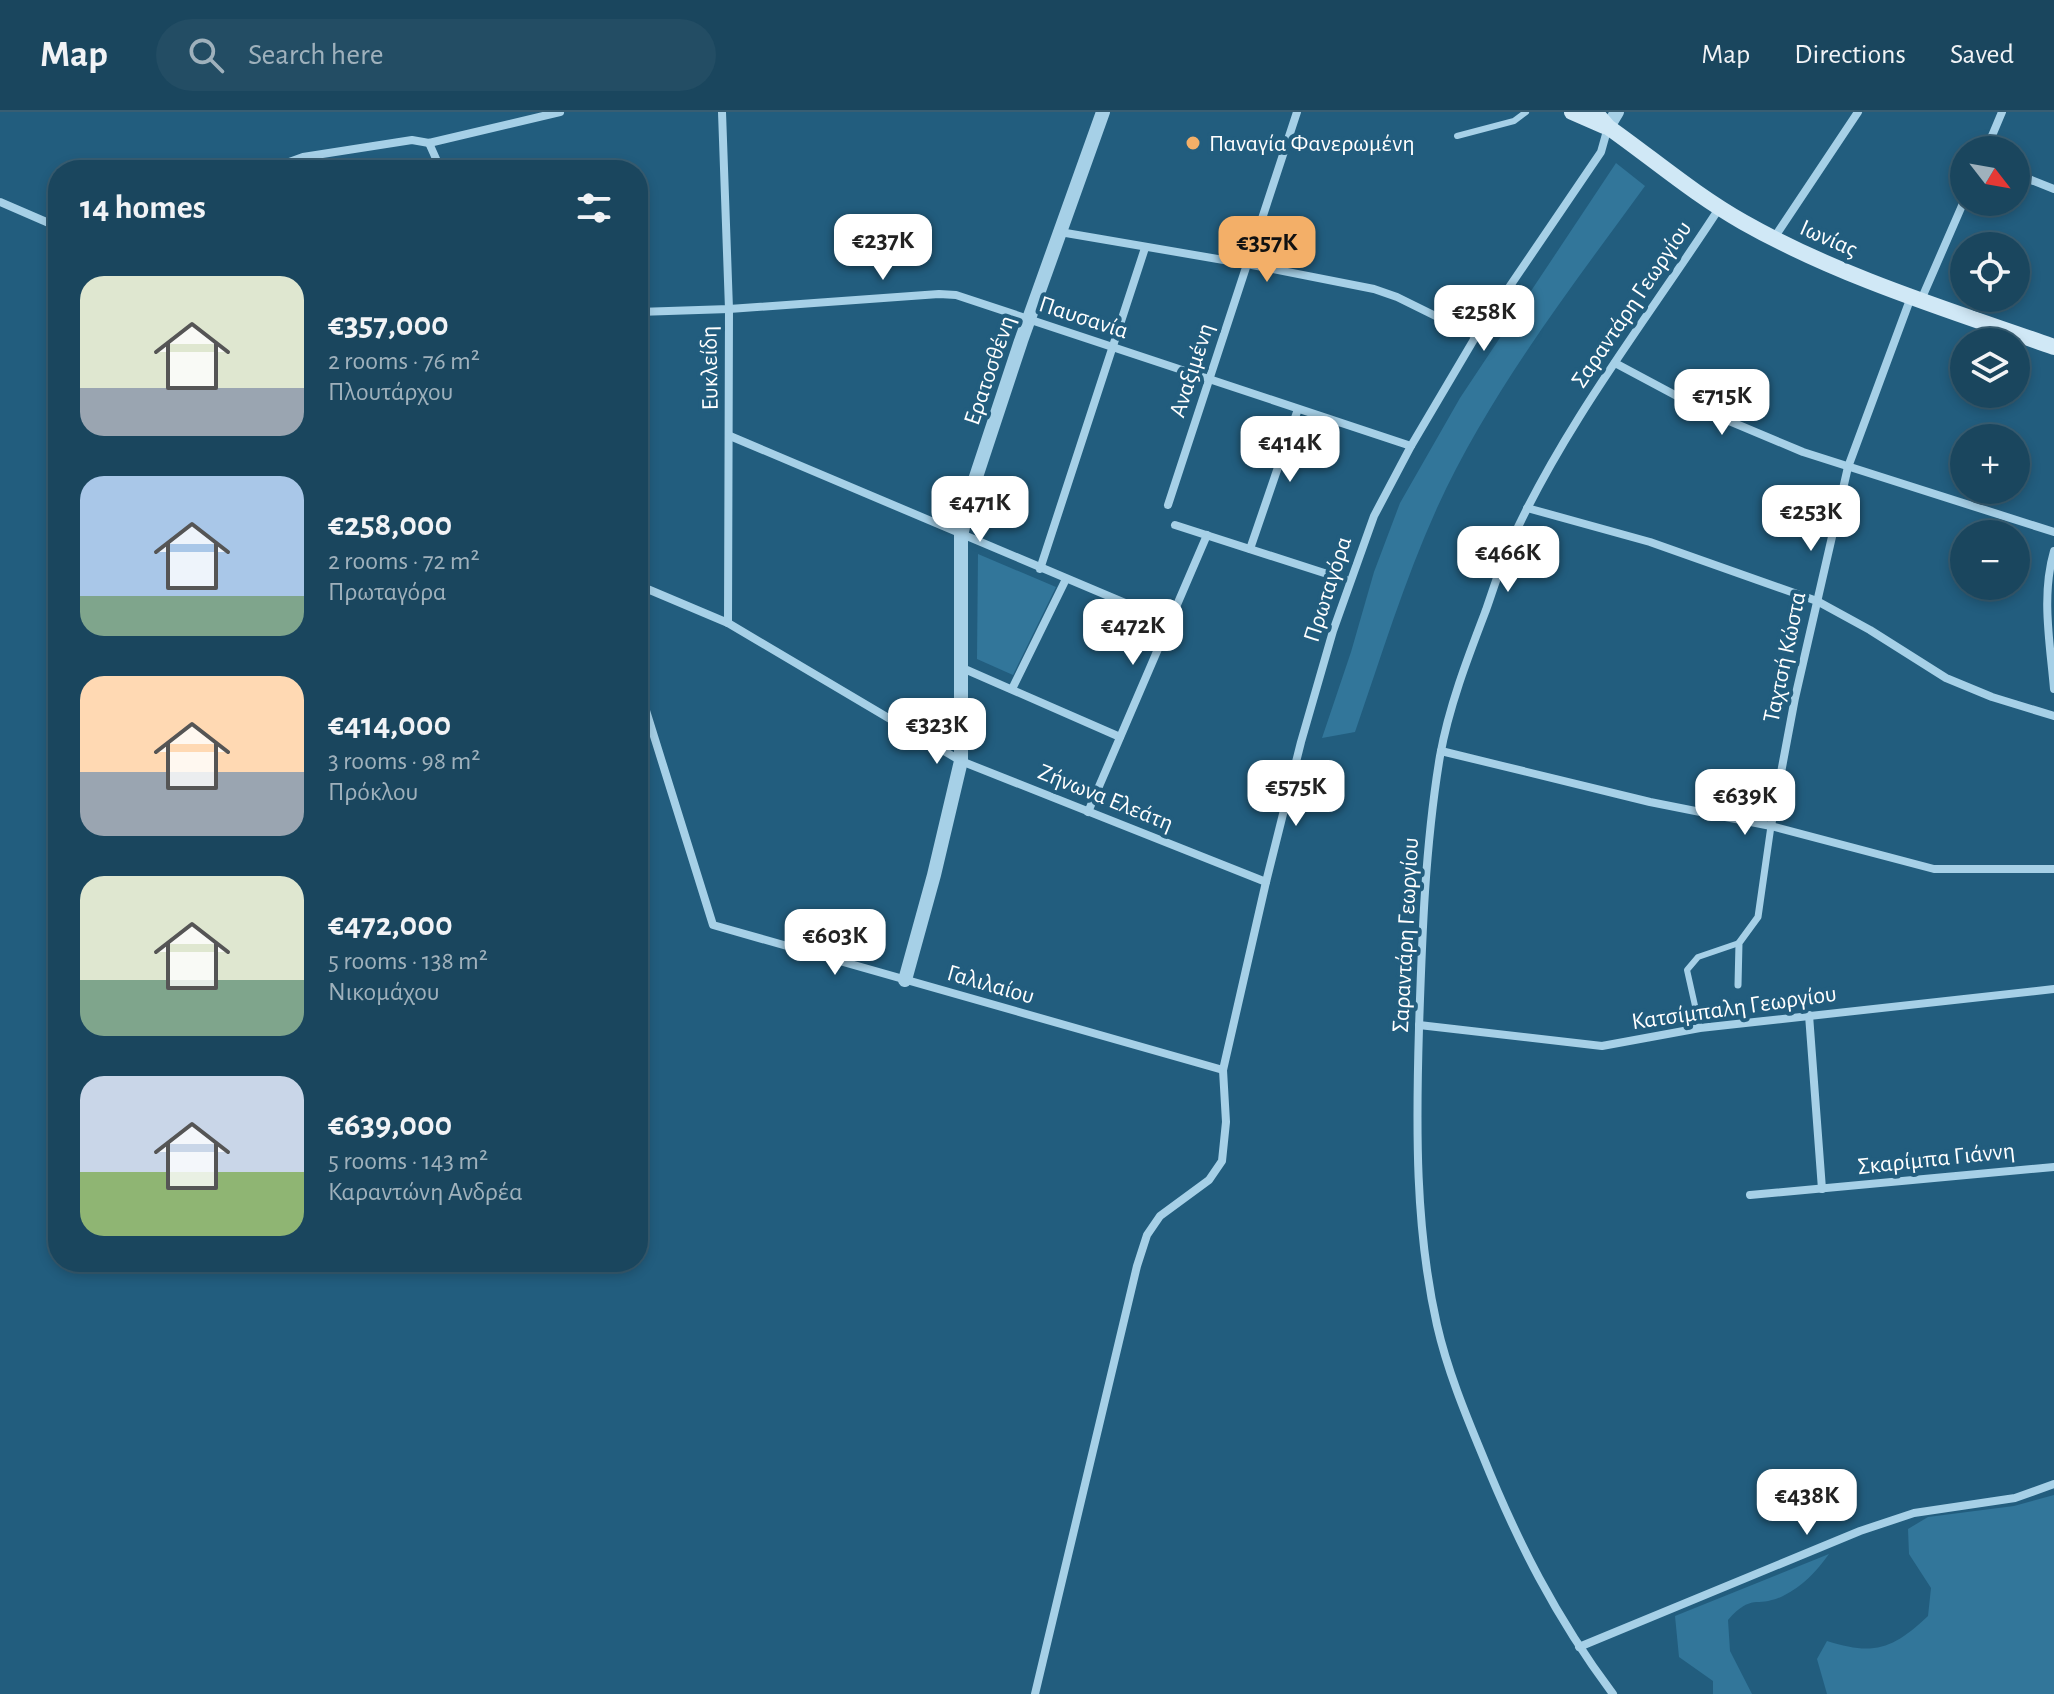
<!DOCTYPE html>
<html lang="en">
<head>
<meta charset="utf-8">
<style>
  body { margin:0; font-family:"Alegreya Sans",sans-serif; background:#234d64; color:#f1f3f6; height:100vh; display:flex; flex-direction:column; font-size:30px; white-space:nowrap }
  * { box-sizing:border-box; margin:0 }
  p { font-size:26px; color:#9fb1bc }
  .icon { flex:none; width:44px; height:44px; fill:none; stroke:currentColor; stroke-width:2; stroke-linecap:round; stroke-linejoin:round }
  .map { position:relative; flex:1; overflow:hidden }
  .panel { position:absolute; left:48px; top:48px; width:600px; height:1112px; display:flex; flex-direction:column; background:#1a465e; border-radius:32px; box-shadow:0 4px 12px #0003,0 0 0 2px #385e73 }
  .panel>* { flex:none }
  .needle { width:52px; rotate:121deg }
  .buttons { position:absolute; left:1950px; top:24px; display:grid; gap:16px }
  .buttons a { display:grid; place-items:center; width:80px; height:80px; border-radius:50%; background:#1a465e; box-shadow:0 4px 12px #0003,0 0 0 2px #385e73; font-size:40px }
  .price { position:absolute; translate:-50% -68px; padding:0 18px; border-radius:16px; background:#fff; color:#222; font-size:26px; line-height:52px; filter:drop-shadow(0 2px 4px #0008) }
  .price::after { content:''; position:absolute; left:50%; top:48px; width:24px; height:18px; margin-left:-12px; background:inherit; clip-path:polygon(0 0,100% 0,50% 100%) }
  .price.on { background:#f3af68; color:#111 }
  ul { padding:0; list-style:none }
  li { display:flex; align-items:center; gap:24px; height:200px; padding:0 32px }
  li span { display:grid; place-items:center; flex:none; width:224px; height:160px; border-radius:24px; color:#555 }
  li>.icon { margin-inline-start:auto }
  span .icon { width:96px; height:96px; fill:#fffc; stroke-width:1 }
  li b { font-size:34px }
  h2 { display:flex; justify-content:space-between; align-items:center; height:96px; padding:0 32px; font-size:34px }
  header { display:flex; align-items:center; gap:48px; box-sizing:border-box; height:112px; padding:0 40px; background:#1a465e; border-bottom:2px solid #385e73 }
  header strong { font-size:38px }
  nav { display:flex; gap:44px; margin-inline-start:auto; font-size:28px }
  .search { width:560px; height:72px; background:#234d64; display:flex; align-items:center; gap:20px; box-sizing:border-box; padding:0 28px; border-radius:44px; color:#9fb1bc; font-size:30px }
  .map>svg:first-child { display:block }
</style>
</head>
<body>
<header>
<strong>Map</strong>
<div class="search"><svg class="icon" aria-label="search" viewBox="0 0 24 24"><circle cx="10" cy="10" r="6"/><path d="M15 15l6 6"/></svg>Search here</div>
<nav><a>Map</a><a>Directions</a><a>Saved</a></nav>
</header>
<div class="map">
<svg width="2054" height="1582" viewBox="0 0 2054 1582">
  <rect width="100%" height="100%" fill="#225d7e"/>
  <g fill="#32769a">
    <path d="M1616,51L1645,74C1570,177 1490,280 1437,396C1404,469 1381,545 1355,620L1322,626L1351,540L1374,460L1400,391L1460,286Z"/>
    <polygon points="978,442 1056,475 1013,563 977,547"/>
    <path d="M2054,1383V1582H1827L1817,1547L1827,1529C1874,1544 1893,1537 1928,1504L1931,1476L1909,1442L1908,1417L1928,1405L2014,1394Z"/>
    <path d="M1829,1442C1816,1460 1803,1474 1783,1484C1756,1497 1753,1480 1728,1508L1730,1539L1752,1582H1713V1569L1679,1545L1675,1504Z"/>
  </g>
  <g fill="none" stroke-linecap="round" stroke-linejoin="round">
    <g stroke="#a6d0e7" stroke-width="6">
      <polyline points="1457,24 1514,9 1526,0"/>
      <polyline points="1700,916 1687,858 1698,845 1739,831"/>
    </g>
    <polyline stroke="#a6d0e7" stroke-width="7" points="1738,873 1739,831 1758,805 1771,714"/>
    <g stroke="#a6d0e7" stroke-width="8">
      <polyline points="722,0 729,197 728,511"/>
      <polyline points="429,31 441,58"/>
      <polyline points="1986,38 2002,0"/>
      <polyline points="267,58 303,45 412,28 429,31 560,0"/>
      <polyline points="2016,62 2054,77"/>
      <polyline points="0,90 58,115"/>
      <polyline points="1060,120 1247,152 1374,177 1397,185 1476,224"/>
      <polyline points="1774,126 1858,0"/>
      <polyline points="1921,188 1964,89"/>
      <polyline points="638,200 729,197 939,182 956,183 1411,334"/>
      <polyline points="1615,251 1703,298 1803,340 2054,420"/>
      <polyline points="730,324 1170,510"/>
      <polyline points="1168,393 1297,0"/>
      <polyline points="1527,396 1650,430 1817,489 1870,518 1946,566 1992,585 2054,604"/>
      <polyline points="1175,413 1349,469"/>
      <polyline points="1250,437 1298,297"/>
      <path d="M2054,439C2041,484 2050,530 2054,577"/>
      <polyline points="1040,457 1145,136"/>
      <polyline points="638,473 728,511 961,649 1266,770"/>
      <polyline points="960,555 1120,625"/>
      <polyline points="638,573 713,813 1223,958"/>
      <polyline points="1012,577 1066,467"/>
      <polyline points="1441,639 1650,690 1771,714 1934,757 2054,757"/>
      <polyline points="1088,700 1207,423"/>
      <polyline points="1771,714 1795,586 1848,355 1911,185"/>
      <polyline points="1809,903 1822,1077"/>
      <polyline points="1419,913 1602,934 1700,916 2054,877"/>
      <polyline points="1750,1083 2054,1055"/>
      <polyline points="1579,1535 1860,1419 1914,1401 2015,1386 2054,1372"/>
      <polyline points="1035,1582 1137,1154 1147,1123 1160,1104 1209,1068 1222,1049 1226,1010 1223,958 1266,770 1301,630 1333,519 1374,404 1411,334 1476,224 1601,40 1608,15"/>
      <path d="M1613,1582C1556,1506 1517,1429 1482,1342C1465,1301 1447,1257 1437,1213C1415,1116 1416,1015 1419,916C1422,825 1425,734 1440,644C1449,594 1468,545 1486,498C1494,475 1501,452 1511,430C1566,309 1648,206 1720,95"/>
    </g>
    <g stroke="#a6d0e7" stroke-width="14">
      <polyline points="1608,15 1617,0"/>
      <polyline points="905,868 934,763 961,649 961,424 971,380 1021,229 1103,0"/>
    </g>
    <g stroke="#d0e8f6" stroke-width="16">
      <polyline points="1572,0 1604,14"/>
      <path d="M1595,0L1608,15C1652,46 1695,83 1743,110C1840,165 1949,198 2054,235"/>
    </g>
  </g>
  <circle fill="#f3af68" stroke="#225d7e" stroke-width="3" cx="1193" cy="31" r="8"/>
  <g text-anchor="middle" stroke-width="8" stroke-linejoin="round" paint-order="stroke">
    <g font-size="24" fill="#fff" stroke="#225d7e" text-anchor="start">
      <text x="1209" y="39">Παναγία Φανερωμένη</text>
    </g>
    <g font-size="24" fill="#fff" stroke="#225d7e">
      <text transform="translate(1829 126) rotate(24)" y="8">Ιωνίας</text>
      <text transform="translate(1631 192) rotate(-56)" y="8">Σαραντάρη Γεωργίου</text>
      <text transform="translate(1084 205) rotate(18)" y="8">Παυσανία</text>
      <text transform="translate(709 256) rotate(-91)" y="8">Ευκλείδη</text>
      <text transform="translate(989 258) rotate(-71)" y="8">Ερατοσθένη</text>
      <text transform="translate(1191 258) rotate(-72)" y="8">Αναξιμένη</text>
      <text transform="translate(1327 477) rotate(-72)" y="8">Πρωταγόρα</text>
      <text transform="translate(1784 545) rotate(-78)" y="8">Ταχτσή Κώστα</text>
      <text transform="translate(1106 685) rotate(22)" y="8">Ζήνωνα Ελεάτη</text>
      <text transform="translate(1405 823) rotate(-87)" y="8">Σαραντάρη Γεωργίου</text>
      <text transform="translate(991 872) rotate(16)" y="8">Γαλιλαίου</text>
      <text transform="translate(1734 895) rotate(-8)" y="8">Κατσίμπαλη Γεωργίου</text>
      <text transform="translate(1936 1046) rotate(-6)" y="8">Σκαρίμπα Γιάννη</text>
    </g>
  </g>
</svg>
<div class="buttons">
<a><svg class="needle" viewBox="-14 -14 28 28"><path d="M0-13l5 13h-10z" fill="#e53935"/><path d="M0 13l5-13h-10z" fill="#9fb1bc"/></svg></a>
<a><svg class="icon" aria-label="locate" viewBox="0 0 24 24"><circle cx="12" cy="12" r="6"/><path d="M12 2v4M12 18v4M2 12h4M18 12h4"/></svg></a>
<a><svg class="icon" aria-label="layers" viewBox="0 0 24 24"><path d="M12 4l9 5-9 5-9-5zM3 14l9 5 9-5"/></svg></a>
<a>+</a>
<a>−</a>
</div>
<b class="price" style="left:883px;top:170px">€237K</b>
<b class="price on" style="left:1267px;top:172px">€357K</b>
<b class="price" style="left:1484px;top:241px">€258K</b>
<b class="price" style="left:1722px;top:325px">€715K</b>
<b class="price" style="left:1290px;top:372px">€414K</b>
<b class="price" style="left:980px;top:432px">€471K</b>
<b class="price" style="left:1811px;top:441px">€253K</b>
<b class="price" style="left:1508px;top:482px">€466K</b>
<b class="price" style="left:1133px;top:555px">€472K</b>
<b class="price" style="left:937px;top:654px">€323K</b>
<b class="price" style="left:1296px;top:716px">€575K</b>
<b class="price" style="left:1745px;top:725px">€639K</b>
<b class="price" style="left:835px;top:865px">€603K</b>
<b class="price" style="left:1807px;top:1425px">€438K</b>
<section class="panel">
<h2>14 homes<svg class="icon" aria-label="filters" viewBox="0 0 24 24"><path d="M4 7h16M4 17h16"/><circle cx="9" cy="7" r="2"/><circle cx="15" cy="17" r="2"/></svg></h2>
<ul>
<li><span style="background:linear-gradient(#dfe7d0 70%,#9aa5b1 0)"><svg class="icon" aria-label="home" viewBox="0 0 24 24"><path d="M3 11l9-7 9 7M6 9v11h12V9"/></svg></span><div><b>€357,000</b><p>2 rooms · 76 m²</p><p>Πλουτάρχου</p></div></li>
<li><span style="background:linear-gradient(#a9c7e8 75%,#7fa58c 0)"><svg class="icon" aria-label="home" viewBox="0 0 24 24"><path d="M3 11l9-7 9 7M6 9v11h12V9"/></svg></span><div><b>€258,000</b><p>2 rooms · 72 m²</p><p>Πρωταγόρα</p></div></li>
<li><span style="background:linear-gradient(#ffd9b3 60%,#9aa5b1 0)"><svg class="icon" aria-label="home" viewBox="0 0 24 24"><path d="M3 11l9-7 9 7M6 9v11h12V9"/></svg></span><div><b>€414,000</b><p>3 rooms · 98 m²</p><p>Πρόκλου</p></div></li>
<li><span style="background:linear-gradient(#dfe7d0 65%,#7fa58c 0)"><svg class="icon" aria-label="home" viewBox="0 0 24 24"><path d="M3 11l9-7 9 7M6 9v11h12V9"/></svg></span><div><b>€472,000</b><p>5 rooms · 138 m²</p><p>Νικομάχου</p></div></li>
<li><span style="background:linear-gradient(#c9d6e8 60%,#8fb573 0)"><svg class="icon" aria-label="home" viewBox="0 0 24 24"><path d="M3 11l9-7 9 7M6 9v11h12V9"/></svg></span><div><b>€639,000</b><p>5 rooms · 143 m²</p><p>Καραντώνη Ανδρέα</p></div></li>
</ul>
</section>
</div>
</body>
</html>
